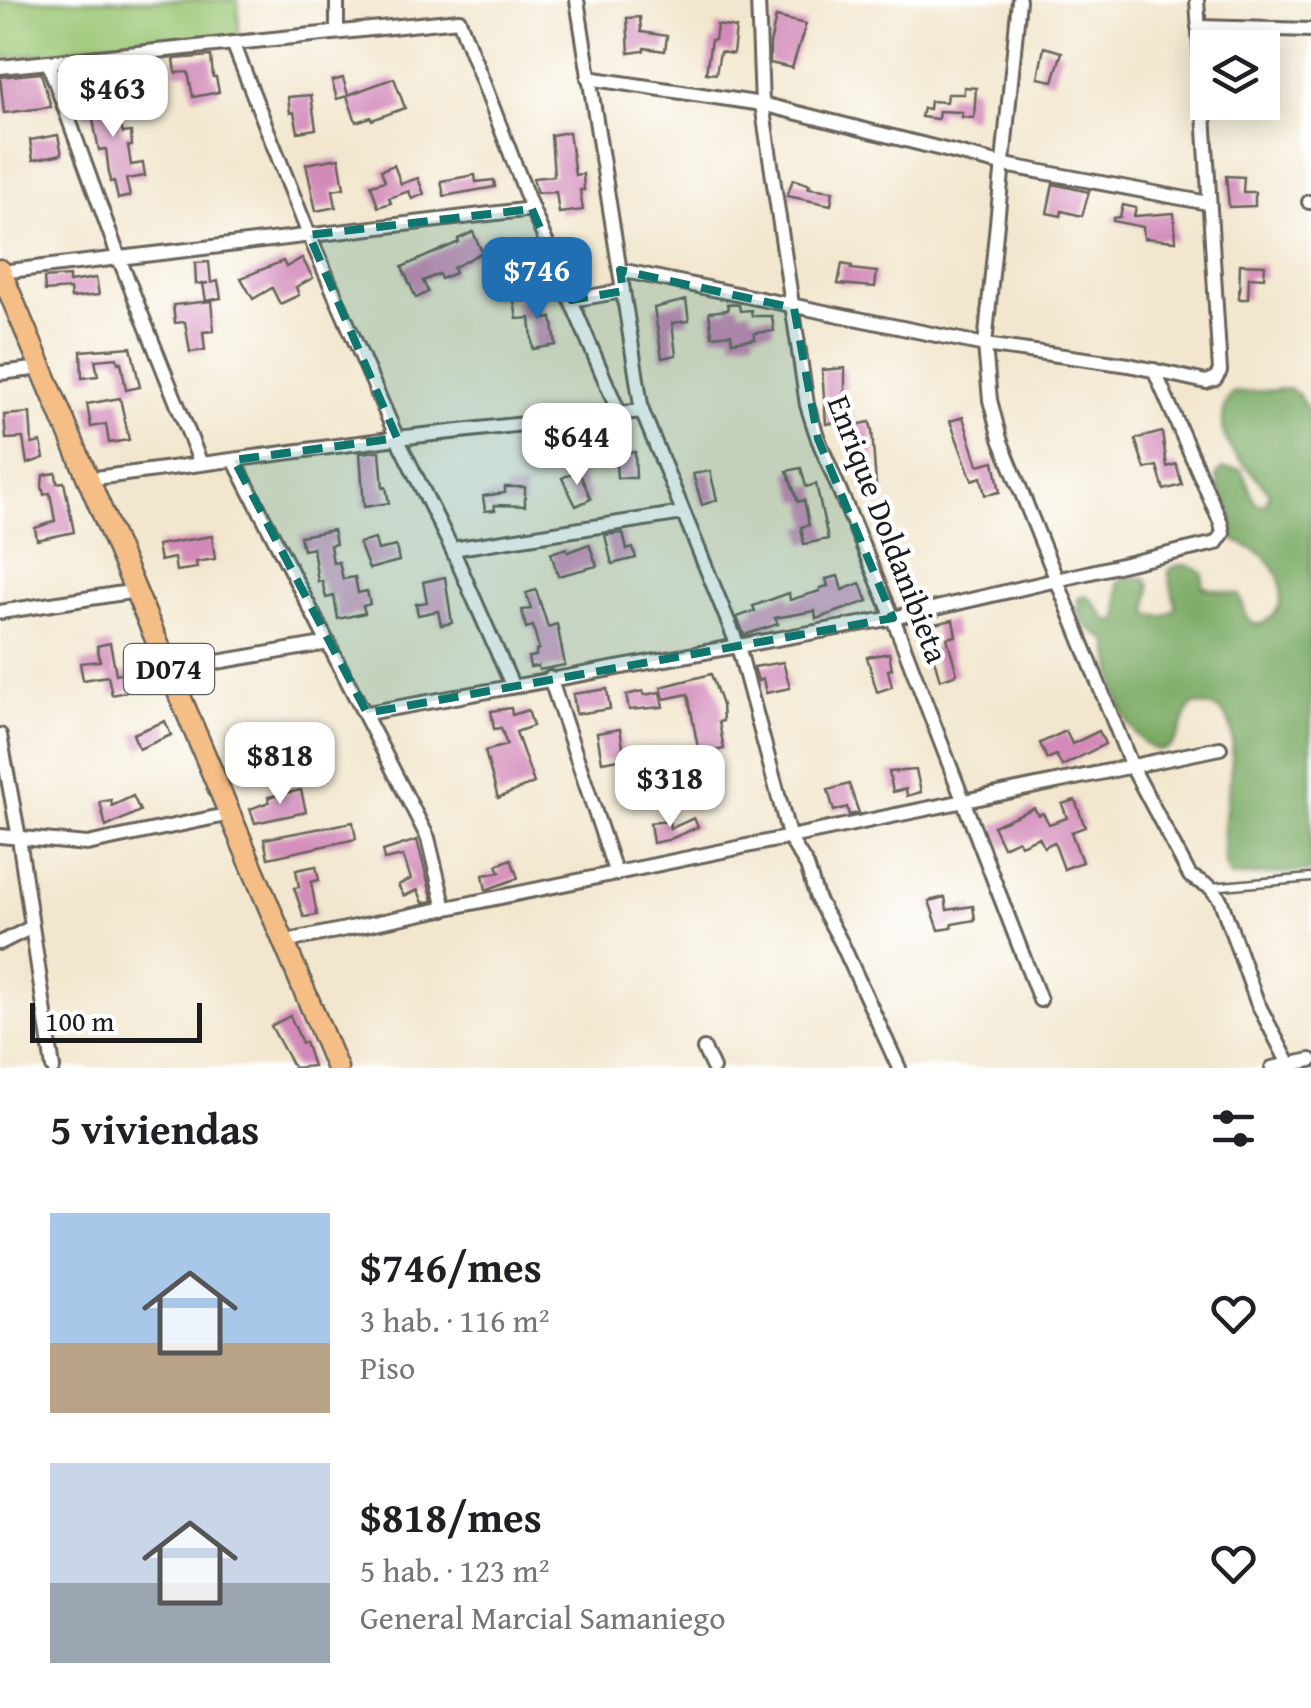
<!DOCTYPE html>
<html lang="es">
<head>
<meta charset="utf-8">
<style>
  body { margin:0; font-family:"Gentium Book Plus",serif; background:#f2f2f2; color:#202124; height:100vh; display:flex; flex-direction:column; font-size:38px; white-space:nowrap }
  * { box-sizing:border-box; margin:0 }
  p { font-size:32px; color:#757577 }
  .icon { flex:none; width:55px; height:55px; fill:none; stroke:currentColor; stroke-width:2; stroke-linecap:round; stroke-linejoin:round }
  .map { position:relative; height:1068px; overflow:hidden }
  .details { display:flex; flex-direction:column; background:#fff; flex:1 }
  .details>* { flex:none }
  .tools { position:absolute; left:1190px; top:30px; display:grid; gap:20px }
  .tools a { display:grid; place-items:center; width:90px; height:90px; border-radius:0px; background:#fff; box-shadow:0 5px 25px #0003; font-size:50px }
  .scale { position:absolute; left:30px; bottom:25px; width:172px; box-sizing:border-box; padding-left:10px; border:5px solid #1c1c1c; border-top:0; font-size:28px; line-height:35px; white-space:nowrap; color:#1c1c1c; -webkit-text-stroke:8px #fff; paint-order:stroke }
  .price { position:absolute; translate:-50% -85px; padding:0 22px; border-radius:20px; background:#fff; color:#222; font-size:32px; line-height:65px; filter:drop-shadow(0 2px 5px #0008) }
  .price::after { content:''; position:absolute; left:50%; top:60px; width:30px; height:22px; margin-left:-15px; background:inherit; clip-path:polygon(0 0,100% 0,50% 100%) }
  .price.active { background:#1f6fb2; color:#fff }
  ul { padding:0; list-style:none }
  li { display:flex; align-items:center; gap:30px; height:250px; padding:0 50px }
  li span { display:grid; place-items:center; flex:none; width:280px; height:200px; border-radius:0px; color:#555 }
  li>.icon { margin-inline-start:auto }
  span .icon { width:120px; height:120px; fill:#fffc; stroke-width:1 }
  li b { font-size:42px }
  h2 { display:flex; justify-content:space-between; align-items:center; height:120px; padding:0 50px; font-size:42px }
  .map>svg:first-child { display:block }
</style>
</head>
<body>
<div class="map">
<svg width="1311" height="1068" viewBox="0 0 1311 1068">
  <rect width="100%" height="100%" fill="#fff"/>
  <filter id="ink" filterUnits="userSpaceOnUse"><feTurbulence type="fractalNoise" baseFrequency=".01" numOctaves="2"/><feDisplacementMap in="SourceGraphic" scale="20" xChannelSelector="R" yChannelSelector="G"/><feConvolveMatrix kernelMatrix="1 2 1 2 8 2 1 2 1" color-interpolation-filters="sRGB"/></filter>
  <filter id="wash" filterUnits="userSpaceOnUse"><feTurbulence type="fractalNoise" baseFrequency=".0048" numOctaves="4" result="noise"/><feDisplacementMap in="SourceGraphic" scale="40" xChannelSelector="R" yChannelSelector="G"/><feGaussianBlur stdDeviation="2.25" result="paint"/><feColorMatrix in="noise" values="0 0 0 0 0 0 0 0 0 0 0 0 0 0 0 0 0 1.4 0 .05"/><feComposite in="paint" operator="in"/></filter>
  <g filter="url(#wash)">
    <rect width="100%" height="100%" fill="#f2e7ce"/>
    <polygon fill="#9ac673" stroke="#5b7148" stroke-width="2.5" points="0,0 238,0 239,35 0,58"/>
    <path fill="#7bab65" stroke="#4c6440" stroke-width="2.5" d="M1289,389L1298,394L1311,415V871L1231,877C1206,845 1251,738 1223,713C1216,706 1202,706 1193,704C1183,715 1182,735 1172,745C1152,763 1129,727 1122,710C1114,689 1113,664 1108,641C1091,631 1073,620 1079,598L1087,595C1098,603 1099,615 1111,622L1119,620L1118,582L1127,577L1145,578L1150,586L1148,613C1159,619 1168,617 1176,608L1168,570C1181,562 1192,563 1203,573V587L1239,595L1249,621L1259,625C1290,611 1286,577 1264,556C1257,550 1243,545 1234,540L1231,512L1221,495L1216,476L1223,469H1241L1256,504H1266L1269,493C1253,467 1223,456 1223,422C1223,410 1224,402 1232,393Z"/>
    <g id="blocks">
      <g fill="#d38ab9">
        <polygon points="640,17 641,32 667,36 665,51 644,48 644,51 629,53 627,18"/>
        <polygon points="776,17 806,24 792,68 770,63 770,44"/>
        <polygon points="717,25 736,28 733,54 720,52 716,74 706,73 711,40 715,40"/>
        <polygon points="1044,47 1062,52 1053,81 1038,78"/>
        <polygon points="211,56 213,77 216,77 219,92 193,97 188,72 176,73 174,59"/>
        <polygon points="41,73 51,107 4,113 0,77"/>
        <polygon points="343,78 348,95 394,78 405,108 372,120 371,117 356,122 347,96 337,99 332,81"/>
        <polygon points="104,85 106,99 113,98 123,133 131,132 132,146 128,146 131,165 143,163 145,176 126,179 130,196 118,199 114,181 110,182 106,149 99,150 92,115 85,116 83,102 91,101 88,88"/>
        <polygon points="964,87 976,88 974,118 962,117 962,112 939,111 938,119 921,117 923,108 929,109 930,101 946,102 947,94 964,94"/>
        <polygon points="311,95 316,129 298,132 294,112 290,113 288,97"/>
        <polygon points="569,132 575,175 583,174 584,190 580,190 583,210 559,213 556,192 537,193 533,178 554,176 551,135"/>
        <polygon points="58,135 62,154 33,160 30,140"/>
        <polygon points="339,158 344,188 333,190 336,207 316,211 306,164"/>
        <polygon points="394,165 401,184 418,178 424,194 412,199 409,191 389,198 391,203 378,207 371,185 385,181 381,170"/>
        <polygon points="475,175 476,182 494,180 495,187 444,196 441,181"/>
        <polygon points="1226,176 1244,177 1243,192 1255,192 1255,206 1229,207"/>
        <polygon points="793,179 810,185 808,188 833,191 831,205 787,196"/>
        <polygon points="1053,184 1089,192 1082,216 1062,211 1061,216 1047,213"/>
        <polygon points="1123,205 1136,208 1134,216 1174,213 1176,241 1144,238 1143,227 1113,221 1113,218 1120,217"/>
        <polygon points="473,232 482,252 453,268 455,273 441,279 439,274 423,281 428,292 416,298 402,267 459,242 458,239"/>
        <polygon points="302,258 313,278 296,287 299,295 280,304 272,288 253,299 241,278 283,261 286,267"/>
        <polygon points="209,262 211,283 218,281 221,298 206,301 203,284 208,283 196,284 195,263"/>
        <polygon points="842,264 852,266 851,269 877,272 875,287 838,284"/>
        <polygon points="1240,264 1265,265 1264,278 1249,277 1248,299 1239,299"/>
        <polygon points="69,276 69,282 96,278 99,295 71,298 70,289 45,291 44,278"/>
        <polygon points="541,298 544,319 552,318 556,345 533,349 530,318 517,319 514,301"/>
        <polygon points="686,300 689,321 672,323 676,355 662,358 654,308"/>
        <polygon points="211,301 214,331 203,332 205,350 190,352 185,322 175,323 173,305"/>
        <polygon points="727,304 739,305 740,311 751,310 752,316 772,316 774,331 754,333 755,339 732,342 731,334 712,336 709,312 728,310"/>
        <polygon points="131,347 140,387 126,390 121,362 118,363 117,358 95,360 98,376 82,378 81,351"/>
        <polygon points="845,368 845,413 852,412 855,425 870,422 872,431 876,485 861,488 857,458 851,440 848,441 845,421 826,424 822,370"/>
        <polygon points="120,398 129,440 109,443 106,424 91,427 87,404"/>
        <polygon points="30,413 32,444 41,442 44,458 27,464 23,438 6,439 4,415"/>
        <polygon points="963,417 978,465 994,461 1000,492 985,495 981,477 972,480 950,421"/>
        <polygon points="623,428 627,452 635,452 636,478 617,478 616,463 604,464 599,432"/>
        <polygon points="1162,432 1167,467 1176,464 1182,485 1164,490 1157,466 1145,469 1135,439"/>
        <polygon points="380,451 383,488 386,487 389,503 364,507 360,453"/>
        <polygon points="801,468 806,487 816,484 828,539 804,544 801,527 809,525 804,500 798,502 787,471"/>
        <polygon points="578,470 591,499 576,506 562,478"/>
        <polygon points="710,471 717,500 702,505 693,474"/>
        <polygon points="56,473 57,483 64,482 74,532 37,540 35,528 55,521 50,493 44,495 42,486 43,475"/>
        <polygon points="505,487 525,487 525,506 494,505 495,510 485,511 483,496 505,493"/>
        <polygon points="333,530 336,544 330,545 333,563 339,562 343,579 355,577 358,593 367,591 370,604 363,606 365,613 338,619 334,596 326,598 322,581 318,582 313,548 303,550 300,536"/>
        <polygon points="623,533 627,550 633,548 636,558 612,564 605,535"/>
        <polygon points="212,536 215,559 196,562 197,568 176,571 174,558 160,561 157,545"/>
        <polygon points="375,539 378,550 396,546 399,561 369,569 359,543"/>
        <polygon points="589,544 597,566 558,576 551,553 567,548 568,552"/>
        <polygon points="838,576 842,590 860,583 868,601 816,619 815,611 775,618 778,624 744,635 737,617 755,611 753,606 789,593 790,600 820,591 820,588 828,586 826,579"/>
        <polygon points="445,577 452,623 441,625 438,611 418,615 416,604 427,602 423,582"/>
        <polygon points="536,590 548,627 557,624 565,665 539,670 538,666 530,667 528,657 536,656 536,650 539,649 533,626 526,628 522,610 531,609 526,593"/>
        <polygon points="953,620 956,636 947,638 957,674 940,680 931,649 938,646 934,624"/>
        <polygon points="110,643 116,674 129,671 134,690 112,695 108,676 83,680 80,663 100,661 97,646"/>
        <polygon points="889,653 892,669 888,670 892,687 877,692 867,657"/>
        <polygon points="783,662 790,688 766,693 763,679 758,681 754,667"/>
        <polygon points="711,674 722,705 723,721 719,722 724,749 699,754 688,694 664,699 661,687"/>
        <polygon points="607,689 610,709 576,714 573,694"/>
        <polygon points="643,691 644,695 660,692 663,707 629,710 626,695"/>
        <polygon points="511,708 512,715 528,710 533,726 516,732 534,783 498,798 485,751 507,745 501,728 494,729 491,711"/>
        <polygon points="165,721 171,735 139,749 133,734"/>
        <polygon points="620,729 625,758 602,762 597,733"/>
        <polygon points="1066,731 1072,744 1099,731 1105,744 1062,766 1056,755 1047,759 1040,743"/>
        <polygon points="916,770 921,792 907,796 906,789 893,792 889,772"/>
        <polygon points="849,784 859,813 849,815 847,807 834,811 828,790"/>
        <polygon points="301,790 306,812 255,823 250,809 269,802 268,797"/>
        <polygon points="133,796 140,811 106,827 100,802 111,800 112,806"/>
        <polygon points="1075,800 1085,827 1071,832 1082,862 1064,869 1054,842 1044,847 1039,837 1021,845 1018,840 1003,847 993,826 1034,808 1038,815 1043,813 1049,824 1067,818 1062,804"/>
        <polygon points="694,818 698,827 668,840 653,843 650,823 669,821 670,829"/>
        <polygon points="353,822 356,839 268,858 264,839"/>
        <polygon points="417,840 433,901 423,903 418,890 404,896 398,885 411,879 403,856 384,860 383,851"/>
        <polygon points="511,859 518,878 486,890 483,875 500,872 497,865"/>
        <polygon points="316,866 319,880 311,882 317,915 304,917 294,888 299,887 296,870"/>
        <polygon points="945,897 947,910 973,906 975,920 952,924 952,928 939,930 929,901"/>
        <polygon points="290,1016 302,1043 305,1042 313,1066 294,1068 271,1026"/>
      </g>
    </g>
  </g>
  <g filter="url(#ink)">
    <use href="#blocks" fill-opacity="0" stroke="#67635a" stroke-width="2.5"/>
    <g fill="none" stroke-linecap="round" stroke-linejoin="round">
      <g stroke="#67635a" stroke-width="11">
        <polyline id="lane" points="1211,887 1311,878"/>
      </g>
      <g stroke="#67635a" stroke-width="18">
        <g id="street">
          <polyline points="577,0 642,411 738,646 790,839 807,866 817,898 842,944 899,1068"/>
          <polyline points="758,0 762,104 807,405 818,439 893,618 1040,1000"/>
          <polyline points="1019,0 985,345 990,400 1000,439 1132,767 1190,876 1210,887 1220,899 1257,1002 1289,1064"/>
          <polyline points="1198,27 1311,30"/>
          <polyline points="337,32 337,0"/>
          <polyline points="233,43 309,235 397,438 452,549 512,685"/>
          <polyline points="48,62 119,258 201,464"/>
          <polyline points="0,67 459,20 532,209 619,413"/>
          <polyline points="588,78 762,104 1005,165 1208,203"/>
          <polyline points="1309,202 1311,202"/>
          <polyline points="620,270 985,345 1129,365 1206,382 1215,379 1220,371 1197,0"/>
          <polyline points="1,272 532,209"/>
          <polyline points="571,300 623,291"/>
          <polyline points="0,373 42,368"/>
          <polyline points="234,460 428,838 445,909"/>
          <polyline points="88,479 397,438 642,411"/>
          <polyline points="452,549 683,513"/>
          <polyline points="0,612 136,591"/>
          <polyline points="170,670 329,643"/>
          <polyline points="550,678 616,874"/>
          <polyline points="367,713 893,618 1216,543 1223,533 1221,523 1154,370"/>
          <polyline points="0,735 19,838 53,1068"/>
          <polyline points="0,836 87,844 231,814"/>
          <polyline points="283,942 1220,748"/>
          <polyline points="0,943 32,927"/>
          <polyline points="704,1049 713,1068"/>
          <polyline points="1272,1068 1311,1060"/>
        </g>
      </g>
      <g stroke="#67635a" stroke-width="25">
        <polyline id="primary" points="0,270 337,1068"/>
      </g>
      <use href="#lane" stroke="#fff" stroke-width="6"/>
      <use href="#street" stroke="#fff" stroke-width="12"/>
      <use href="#primary" stroke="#f6be87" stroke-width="20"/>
    </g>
  </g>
  <path fill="#0f766e" fill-opacity="0.2" stroke="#0f766e" stroke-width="8" stroke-dasharray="20 12" stroke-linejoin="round" d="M532,209L571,300L623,291L620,270L794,308L818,439L893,618L367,713L234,460L397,438L309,235Z"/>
  <g text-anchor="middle" stroke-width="9" stroke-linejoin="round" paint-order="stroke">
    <rect fill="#fff" stroke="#606060" stroke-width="2.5" x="124" y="644" width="90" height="50" rx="8"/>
    <g font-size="30" font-weight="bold" fill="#1c1c1c">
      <text x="169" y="679">D074</text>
    </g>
    <g font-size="32" fill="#1c1c1c" stroke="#fff">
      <text transform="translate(888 529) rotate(69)" y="11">Enrique Doldanibieta</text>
    </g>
  </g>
</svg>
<div class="tools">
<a><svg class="icon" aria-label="layers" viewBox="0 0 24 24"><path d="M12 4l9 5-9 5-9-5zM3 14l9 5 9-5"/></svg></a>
</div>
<div class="scale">100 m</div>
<b class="price" style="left:113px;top:140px">$463</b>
<b class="price active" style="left:537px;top:322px">$746</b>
<b class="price" style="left:577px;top:488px">$644</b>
<b class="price" style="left:280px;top:807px">$818</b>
<b class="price" style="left:670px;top:830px">$318</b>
</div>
<section class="details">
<h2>5 viviendas<svg class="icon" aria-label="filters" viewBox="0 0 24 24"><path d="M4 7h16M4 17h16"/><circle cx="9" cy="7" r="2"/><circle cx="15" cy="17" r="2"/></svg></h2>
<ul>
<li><span style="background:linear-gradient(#a9c7e8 65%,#b9a48a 0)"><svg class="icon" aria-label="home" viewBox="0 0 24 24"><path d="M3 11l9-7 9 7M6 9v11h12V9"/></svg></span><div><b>$746/mes</b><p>3 hab. · 116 m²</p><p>Piso</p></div><svg class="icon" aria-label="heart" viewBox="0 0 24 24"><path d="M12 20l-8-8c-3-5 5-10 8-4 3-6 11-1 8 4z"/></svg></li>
<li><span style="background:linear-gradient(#c9d6e8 60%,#9aa5b1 0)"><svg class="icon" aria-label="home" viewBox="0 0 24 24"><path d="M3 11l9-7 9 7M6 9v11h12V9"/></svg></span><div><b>$818/mes</b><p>5 hab. · 123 m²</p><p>General Marcial Samaniego</p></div><svg class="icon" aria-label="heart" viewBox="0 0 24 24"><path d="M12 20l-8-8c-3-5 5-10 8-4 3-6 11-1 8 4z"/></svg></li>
</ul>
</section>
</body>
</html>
